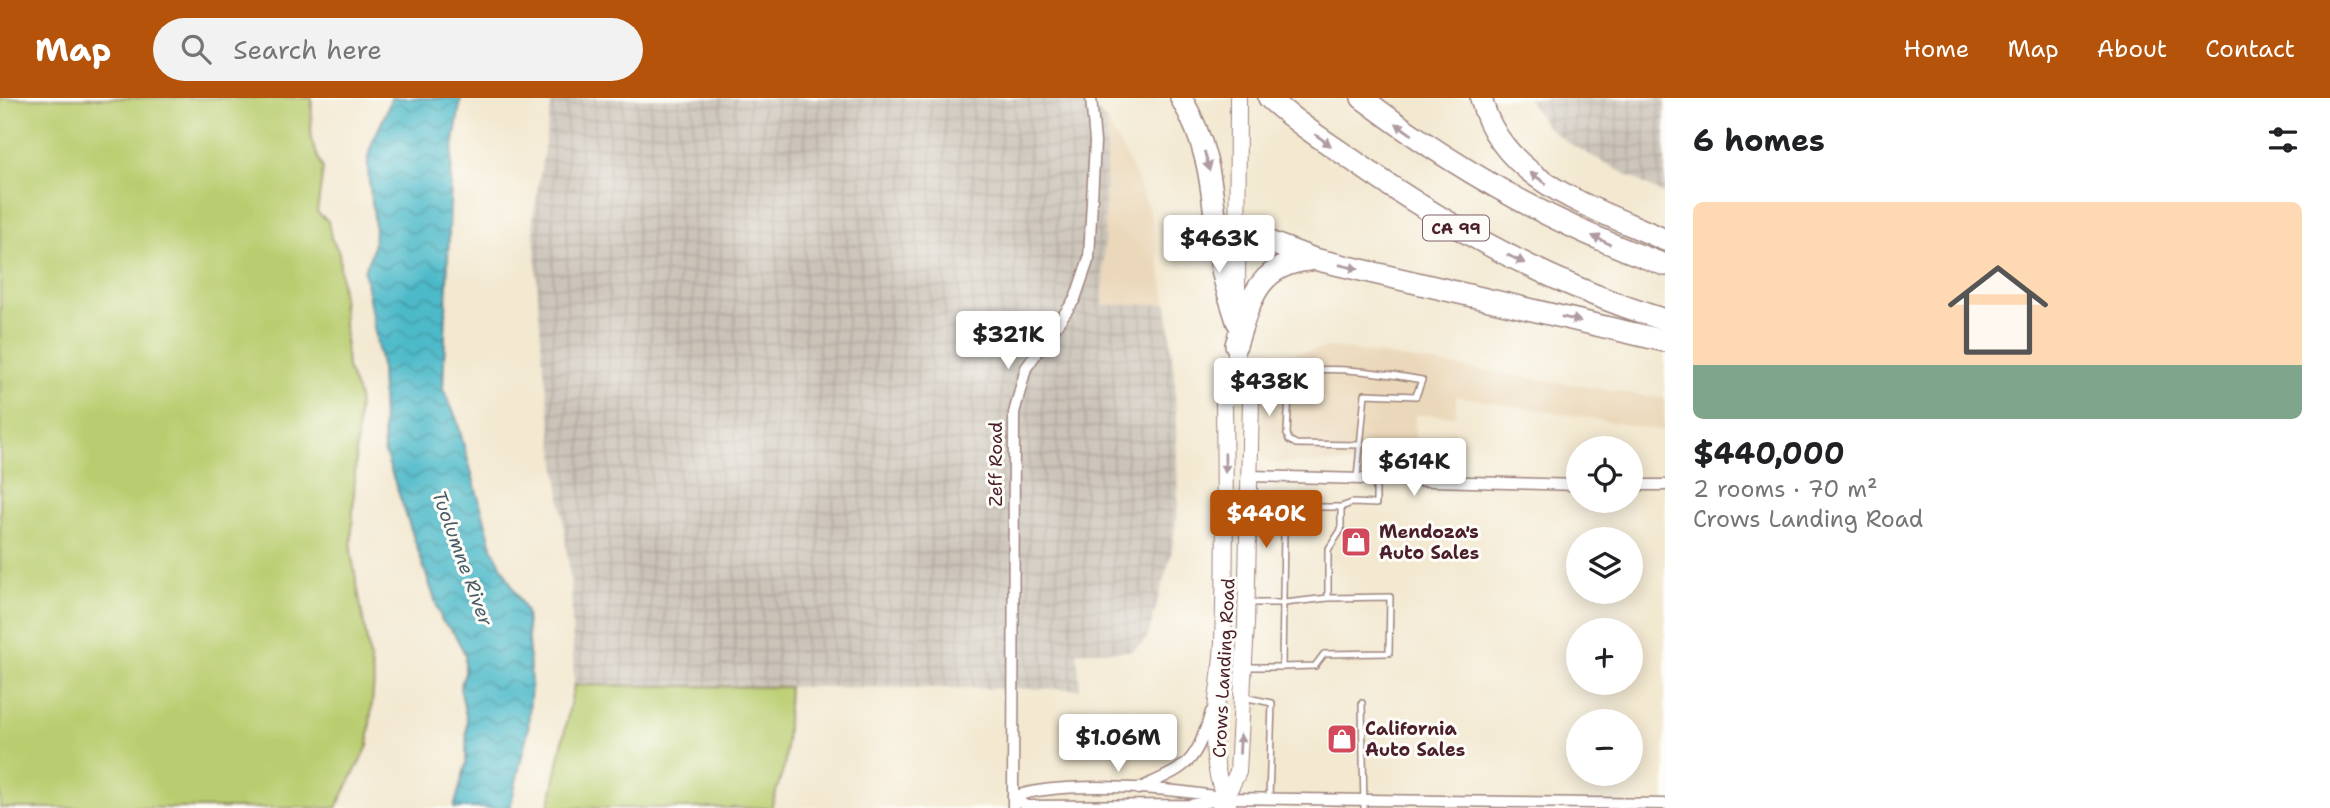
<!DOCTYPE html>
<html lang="en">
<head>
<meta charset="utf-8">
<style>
  body { margin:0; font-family:"Shantell Sans",sans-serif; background:#f2f2f2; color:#202124; height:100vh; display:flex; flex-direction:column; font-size:26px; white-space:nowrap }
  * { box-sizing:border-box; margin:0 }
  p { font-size:23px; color:#757577 }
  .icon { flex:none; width:38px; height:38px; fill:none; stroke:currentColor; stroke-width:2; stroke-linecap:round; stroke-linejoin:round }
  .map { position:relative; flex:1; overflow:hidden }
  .side { display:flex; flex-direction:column; background:#fff; width:665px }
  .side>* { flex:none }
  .buttons { position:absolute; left:1566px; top:338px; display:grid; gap:14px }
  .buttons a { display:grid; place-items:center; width:77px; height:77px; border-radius:50%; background:#fff; box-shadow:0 4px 18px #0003; font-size:35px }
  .price { position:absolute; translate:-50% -60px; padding:0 16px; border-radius:7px; background:#fff; color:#222; font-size:23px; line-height:46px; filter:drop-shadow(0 2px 4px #0008) }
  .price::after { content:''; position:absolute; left:50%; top:42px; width:21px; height:16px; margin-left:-10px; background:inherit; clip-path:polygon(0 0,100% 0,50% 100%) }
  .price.on { background:#b45309; color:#fff }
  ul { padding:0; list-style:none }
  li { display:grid; align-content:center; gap:14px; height:371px; padding:0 28px }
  li span { display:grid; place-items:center; height:217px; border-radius:10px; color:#555 }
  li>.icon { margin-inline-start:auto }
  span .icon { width:126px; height:126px; fill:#fffc; stroke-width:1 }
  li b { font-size:30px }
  h2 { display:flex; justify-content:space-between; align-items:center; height:84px; padding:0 28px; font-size:30px }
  header { display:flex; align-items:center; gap:42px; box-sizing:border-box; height:98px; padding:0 35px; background:#b45309; color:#fff }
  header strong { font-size:33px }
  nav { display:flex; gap:38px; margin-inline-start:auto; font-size:24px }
  .search { width:490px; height:63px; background:#f2f2f2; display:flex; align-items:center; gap:18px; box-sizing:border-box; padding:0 24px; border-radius:38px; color:#757577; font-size:26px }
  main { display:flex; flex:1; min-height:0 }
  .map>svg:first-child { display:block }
</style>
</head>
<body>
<header>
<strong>Map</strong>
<div class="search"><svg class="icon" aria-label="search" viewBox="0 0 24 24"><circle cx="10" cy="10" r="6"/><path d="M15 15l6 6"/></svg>Search here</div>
<nav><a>Home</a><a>Map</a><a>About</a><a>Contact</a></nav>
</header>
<main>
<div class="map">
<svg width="1665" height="710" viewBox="0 0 1665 710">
  <defs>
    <pattern id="industrial-grid" width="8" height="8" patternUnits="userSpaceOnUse" patternTransform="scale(1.75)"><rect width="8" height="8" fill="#cbc3b8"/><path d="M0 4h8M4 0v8" fill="none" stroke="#b0a79e"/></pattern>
    <pattern id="water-waves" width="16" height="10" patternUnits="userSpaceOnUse" patternTransform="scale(1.75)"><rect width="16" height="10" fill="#4ebac9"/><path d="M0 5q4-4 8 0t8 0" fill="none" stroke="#4397a3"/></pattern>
  </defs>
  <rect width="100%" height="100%" fill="#fdfcf7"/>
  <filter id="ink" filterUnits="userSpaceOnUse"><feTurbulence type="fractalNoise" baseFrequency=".0143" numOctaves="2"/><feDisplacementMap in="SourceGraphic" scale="14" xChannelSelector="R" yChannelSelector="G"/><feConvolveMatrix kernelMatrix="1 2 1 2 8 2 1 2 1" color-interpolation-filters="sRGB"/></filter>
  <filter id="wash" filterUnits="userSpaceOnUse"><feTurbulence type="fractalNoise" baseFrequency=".00686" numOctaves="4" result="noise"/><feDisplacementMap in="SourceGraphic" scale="28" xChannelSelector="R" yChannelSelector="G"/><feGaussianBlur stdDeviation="1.57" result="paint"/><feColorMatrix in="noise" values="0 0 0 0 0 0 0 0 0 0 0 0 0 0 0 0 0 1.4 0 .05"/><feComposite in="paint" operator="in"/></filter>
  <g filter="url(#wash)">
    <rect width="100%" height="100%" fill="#f3e8d0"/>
    <g fill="#ebd8ba">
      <polygon points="1107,24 1136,78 1152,121 1167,206 1103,207"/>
      <polygon points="1332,249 1665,301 1665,333 1456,298 1456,318 1415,317 1415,370 1366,365 1271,365 1262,357 1259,261"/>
    </g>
    <g fill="url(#industrial-grid)">
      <polygon points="552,0 1087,0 1107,24 1103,207 1167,206 1175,287 1178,406 1172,453 1147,541 1132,553 1077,553 1080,591 574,587 571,486 542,255 533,121"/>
      <polygon points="1527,0 1665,0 1665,97 1568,45 1546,28"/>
    </g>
    <g fill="#b9cd70" stroke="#82764e" stroke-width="2">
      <polygon points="0,0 312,0 311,42 323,71 317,114 328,123 331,140 339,154 347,269 359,299 351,453 374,583 368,648 336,710 0,710"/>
      <polygon points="574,587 789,589 785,666 771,710 549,710"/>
    </g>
    <path fill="url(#water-waves)" stroke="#4c6c7a" stroke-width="2" d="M391,0H461L452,56L443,291L456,319L493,452L526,514L531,585L528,632L510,710H454L466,666L467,623L460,589L465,575V556L454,535L442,523L384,352L381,268L364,172C387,132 366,102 368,61C369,44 387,19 391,0Z"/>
  </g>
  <g filter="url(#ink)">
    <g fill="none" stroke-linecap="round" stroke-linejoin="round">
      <g stroke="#9e847e" stroke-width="8">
        <g id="lane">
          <path d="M1357,380L1365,296L1416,298L1422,282C1377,274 1336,268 1290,274L1287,336L1289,342L1296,346L1361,347"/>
          <polyline points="1341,409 1297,409 1288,418 1284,432 1282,569 1315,568 1324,556 1389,555 1390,499 1328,500 1328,452 1341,432 1341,409 1352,405 1376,406 1376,381"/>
          <polyline points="1247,505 1284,505 1328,500"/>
          <polyline points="1246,569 1282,569"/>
          <polyline points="1243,599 1272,605 1269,701"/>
          <polyline points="1362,605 1364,710"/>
        </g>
      </g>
      <g stroke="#9e847e" stroke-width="13">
        <g id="street">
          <polyline points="1250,378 1578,387"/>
          <polyline points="1631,387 1665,387"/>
          <path d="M1138,691C1189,667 1194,669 1211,614"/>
          <path d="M1013,699C1061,682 1174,690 1225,700L1665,706"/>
          <polyline points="1013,699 1026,708 1190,707 1219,702"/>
          <polyline points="1013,710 1014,315 1026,270 1075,201 1089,160 1095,44 1091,0"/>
        </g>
      </g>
      <g stroke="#9e847e" stroke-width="18">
        <g id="secondary">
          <polyline points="1237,208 1238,0"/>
          <polyline points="1228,706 1225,700 1238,674 1246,526 1251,302 1236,275"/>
          <path d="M1221,710L1225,700C1203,646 1221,598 1223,543C1226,463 1225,383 1224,303L1236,275V237"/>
        </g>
      </g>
      <g stroke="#9e847e" stroke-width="24">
        <g id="highway">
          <path d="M1181,0C1216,60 1211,106 1222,171C1225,188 1232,206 1237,223"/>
          <path d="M1269,0C1294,23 1323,42 1351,61C1447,129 1552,187 1665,222"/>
          <path d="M1362,0C1454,70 1556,128 1665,167"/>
          <path d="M1481,0C1501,84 1596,110 1665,142"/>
          <polyline points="1238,132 1314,161 1665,243"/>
          <path d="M1236,247C1250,204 1257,166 1310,162"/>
        </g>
      </g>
      <use href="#lane" stroke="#fff" stroke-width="5"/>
      <use href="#street" stroke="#fff" stroke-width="10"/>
      <use href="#secondary" stroke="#fff" stroke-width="16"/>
      <use href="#highway" stroke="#fff" stroke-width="21"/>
    </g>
    <defs><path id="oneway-solid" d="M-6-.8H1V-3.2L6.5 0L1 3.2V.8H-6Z" transform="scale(1.75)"/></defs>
    <g fill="#ae9aa0">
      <use href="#oneway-solid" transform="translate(1404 31) rotate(-145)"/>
      <use href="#oneway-solid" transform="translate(1323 42) rotate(36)"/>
      <use href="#oneway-solid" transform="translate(1207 63) rotate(75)"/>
      <use href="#oneway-solid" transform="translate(1538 80) rotate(-146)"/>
      <use href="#oneway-solid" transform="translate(1601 142) rotate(-155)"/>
      <use href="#oneway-solid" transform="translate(1516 161) rotate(26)"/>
      <use href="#oneway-solid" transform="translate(1349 169) rotate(13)"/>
      <use href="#oneway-solid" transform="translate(1571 221) rotate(13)"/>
      <use href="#oneway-solid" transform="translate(1225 365) rotate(89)"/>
      <use href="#oneway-solid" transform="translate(1240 646) rotate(-87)"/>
    </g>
  </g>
  <defs>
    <g id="shop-square" transform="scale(1.575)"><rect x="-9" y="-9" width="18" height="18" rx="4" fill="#d1495b" stroke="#fdfcf7"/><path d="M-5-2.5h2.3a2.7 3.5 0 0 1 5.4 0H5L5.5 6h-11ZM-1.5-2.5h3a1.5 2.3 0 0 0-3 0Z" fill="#fff"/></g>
  </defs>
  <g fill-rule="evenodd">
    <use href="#shop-square" x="1356" y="444"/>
    <use href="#shop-square" x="1342" y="641"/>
  </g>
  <g text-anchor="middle" stroke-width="6" stroke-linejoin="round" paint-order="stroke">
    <rect fill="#fdfcf7" stroke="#806168" stroke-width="2" x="1423" y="117.5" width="66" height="25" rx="5"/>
    <g font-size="16" font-weight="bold" fill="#4a1f2b">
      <text x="1456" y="136">CA 99</text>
    </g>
    <g font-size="18" fill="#4a1f2b" stroke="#fdfcf7">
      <text transform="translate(996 366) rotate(-90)" y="6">Zeff Road</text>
      <text transform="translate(1224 570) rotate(-87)" y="6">Crows Landing Road</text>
    </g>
    <g font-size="18" font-weight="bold" fill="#4a1f2b" stroke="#fdfcf7" text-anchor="start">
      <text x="1379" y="440">Mendoza's<tspan x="1379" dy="21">Auto Sales</tspan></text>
      <text x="1365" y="637">California<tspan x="1365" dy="21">Auto Sales</tspan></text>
    </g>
    <g font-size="19" font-style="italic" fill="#4c5d6a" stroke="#fdfcf7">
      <text transform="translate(463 460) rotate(70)" y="7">Tuolumne River</text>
    </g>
  </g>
</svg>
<div class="buttons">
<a><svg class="icon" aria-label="locate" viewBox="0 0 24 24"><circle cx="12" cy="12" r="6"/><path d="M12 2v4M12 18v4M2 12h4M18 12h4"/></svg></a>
<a><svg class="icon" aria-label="layers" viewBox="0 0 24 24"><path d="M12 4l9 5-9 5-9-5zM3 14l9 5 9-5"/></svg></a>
<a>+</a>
<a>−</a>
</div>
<b class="price" style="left:1219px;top:177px">$463K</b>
<b class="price" style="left:1008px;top:273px">$321K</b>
<b class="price" style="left:1269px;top:320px">$438K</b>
<b class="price" style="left:1414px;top:400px">$614K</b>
<b class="price on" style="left:1266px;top:452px">$440K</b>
<b class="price" style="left:1118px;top:676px">$1.06M</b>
</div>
<section class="side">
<h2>6 homes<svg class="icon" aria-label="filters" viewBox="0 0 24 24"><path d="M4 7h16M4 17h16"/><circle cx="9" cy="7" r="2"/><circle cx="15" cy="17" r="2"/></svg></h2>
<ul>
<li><span style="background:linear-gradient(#ffd9b3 75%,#7fa58c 0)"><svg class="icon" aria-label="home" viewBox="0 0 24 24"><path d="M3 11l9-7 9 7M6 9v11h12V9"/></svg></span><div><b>$440,000</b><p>2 rooms · 70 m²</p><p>Crows Landing Road</p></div></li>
</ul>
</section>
</main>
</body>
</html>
